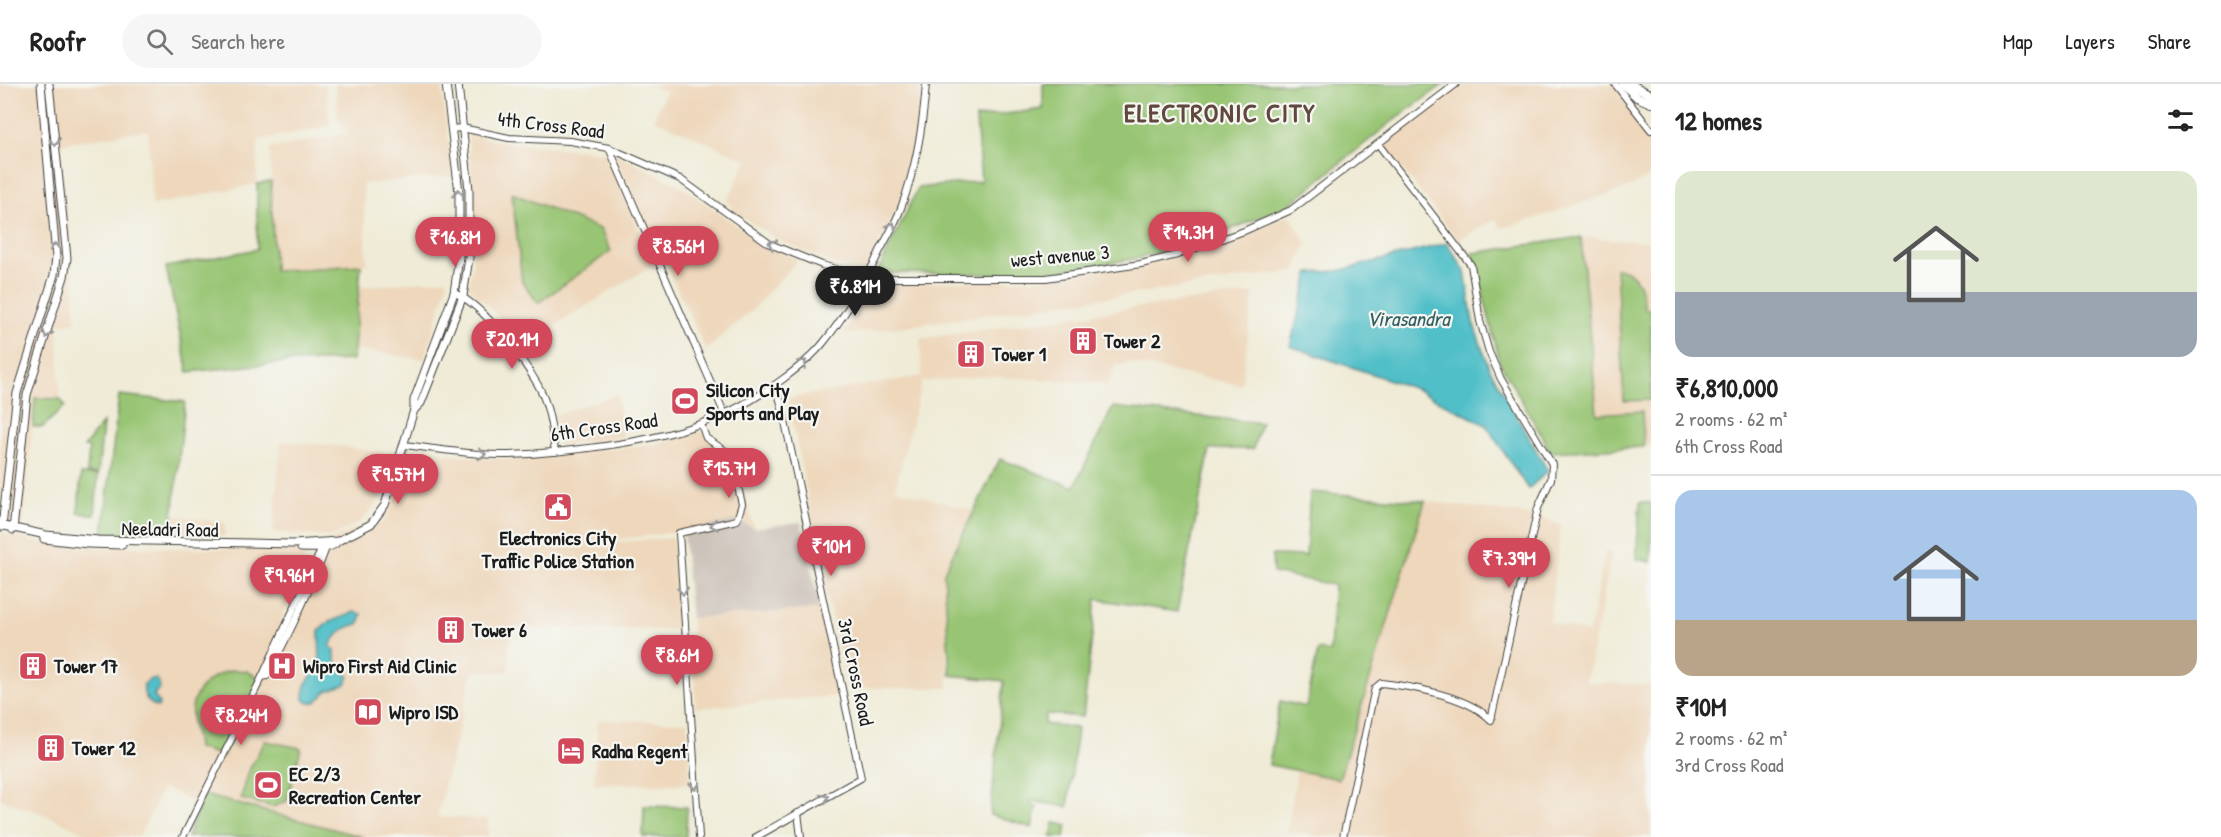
<!DOCTYPE html>
<html lang="en">
<head>
<meta charset="utf-8">
<style>
  body { margin:0; font-family:"Patrick Hand",sans-serif; background:#f6f6f6; color:#222; height:100vh; display:flex; flex-direction:column; font-size:22px; white-space:nowrap }
  * { box-sizing:border-box; margin:0 }
  p { font-size:20px; color:#767676 }
  .icon { flex:none; width:33px; height:33px; fill:none; stroke:currentColor; stroke-width:2; stroke-linecap:round; stroke-linejoin:round }
  .map { position:relative; flex:1; overflow:hidden }
  .panel { display:flex; flex-direction:column; background:#fff; width:570px }
  .panel>* { flex:none }
  .price { position:absolute; translate:-50% -51px; padding:0 14px; border-radius:21px; background:#d1495b; color:#fff; font-size:20px; line-height:39px; filter:drop-shadow(0 2px 3px #0008) }
  .price::after { content:''; position:absolute; left:50%; top:36px; width:18px; height:14px; margin-left:-9px; background:inherit; clip-path:polygon(0 0,100% 0,50% 100%) }
  .price.selected { background:#222; color:#fff }
  ul { padding:0; list-style:none }
  li { display:grid; align-content:center; gap:12px; height:318px; padding:0 24px }
  li+li { border-top:2px solid #e0e0e0 }
  li span { display:grid; place-items:center; height:186px; border-radius:18px; color:#555 }
  li>.icon { margin-inline-start:auto }
  span .icon { width:108px; height:108px; fill:#fffc; stroke-width:1 }
  li b { font-size:26px }
  h2 { display:flex; justify-content:space-between; align-items:center; height:72px; padding:0 24px; font-size:26px }
  header { display:flex; align-items:center; gap:36px; box-sizing:border-box; height:84px; padding:0 30px; background:#fff; border-bottom:2px solid #e0e0e0 }
  header strong { font-size:28px }
  nav { display:flex; gap:33px; margin-inline-start:auto; font-size:21px }
  .search { width:420px; height:54px; background:#f6f6f6; display:flex; align-items:center; gap:15px; box-sizing:border-box; padding:0 21px; border-radius:33px; color:#767676; font-size:22px }
  main { display:flex; flex:1; min-height:0 }
  .map>svg:first-child { display:block }
</style>
</head>
<body>
<header>
<strong>Roofr</strong>
<div class="search"><svg class="icon" aria-label="search" viewBox="0 0 24 24"><circle cx="10" cy="10" r="6"/><path d="M15 15l6 6"/></svg>Search here</div>
<nav><a>Map</a><a>Layers</a><a>Share</a></nav>
</header>
<main>
<div class="map">
<svg width="1651" height="753" viewBox="0 0 1651 753">
  <rect width="100%" height="100%" fill="#f6f6f2"/>
  <filter id="ink" filterUnits="userSpaceOnUse"><feTurbulence type="fractalNoise" baseFrequency=".0167" numOctaves="2"/><feDisplacementMap in="SourceGraphic" scale="12" xChannelSelector="R" yChannelSelector="G"/><feConvolveMatrix kernelMatrix="1 2 1 2 8 2 1 2 1" color-interpolation-filters="sRGB"/></filter>
  <filter id="wash" filterUnits="userSpaceOnUse"><feTurbulence type="fractalNoise" baseFrequency=".008" numOctaves="4" result="noise"/><feDisplacementMap in="SourceGraphic" scale="24" xChannelSelector="R" yChannelSelector="G"/><feGaussianBlur stdDeviation="1.35" result="paint"/><feColorMatrix in="noise" values="0 0 0 0 0 0 0 0 0 0 0 0 0 0 0 0 0 1.4 0 .05"/><feComposite in="paint" operator="in"/></filter>
  <g filter="url(#wash)">
    <rect width="100%" height="100%" fill="#efebd6"/>
    <g fill="#eed7bb">
      <polygon points="0,0 325,0 330,42 258,56 257,100 152,121 148,46 60,60 71,164 76,238 58,240 60,315 35,315 23,441 0,435"/>
      <polygon points="335,0 441,0 453,92 363,100 367,180 338,184 274,187 270,65 347,49 339,37"/>
      <polygon points="648,0 921,0 920,34 912,76 897,126 863,188 833,179 783,158 739,131 727,117 747,76 654,35 666,7"/>
      <polygon points="1462,0 1615,0 1618,8 1651,61 1651,91 1629,104 1501,145 1496,135 1458,156 1383,60"/>
      <polygon points="468,50 508,59 605,68 654,180 526,259 469,203 473,178 473,113"/>
      <polygon points="613,68 684,104 758,157 798,176 752,226 706,266"/>
      <polygon points="1289,131 1307,159 1295,187 842,251 872,200 1046,195 1179,173 1246,150"/>
      <polygon points="1581,153 1651,158 1651,362 1644,363 1642,327 1597,330"/>
      <polygon points="447,195 447,201 424,275 354,266 359,203"/>
      <polygon points="1254,209 1241,301 1130,279 1115,282 1109,300 988,292 922,298 895,405 975,427 944,488 948,604 849,604 831,531 788,314 922,292 920,255 1140,223"/>
      <polygon points="617,310 623,353 559,361 555,331"/>
      <polygon points="701,347 734,371 754,444 737,436 683,447 566,462 673,454 680,546 510,544 508,588 473,587 437,733 488,735 488,753 363,753 204,711 199,720 163,704 139,753 95,753 51,733 0,715 0,449 45,459 77,462 308,466 272,560 326,459 359,443 363,454 370,446 384,437 390,425 406,365 492,375 518,374 660,360"/>
      <polygon points="281,357 340,362 396,371 377,419 362,437 332,453 273,448"/>
      <polygon points="1425,417 1538,432 1561,442 1549,538 1589,549 1605,468 1612,470 1586,598 1651,601 1651,753 1322,753 1287,747 1297,688 1340,694"/>
      <polygon points="174,431 225,439 225,452 171,451"/>
      <polygon points="820,525 838,612 696,624 691,534"/>
      <polygon points="598,636 687,638 691,700 594,700"/>
    </g>
    <polygon fill="#ccc2b9" points="737,436 754,444 801,438 820,525 691,534 683,447"/>
    <g fill="#98c573" stroke="#5a7048" stroke-width="1.5">
      <polygon points="1043,0 1444,0 1394,36 1287,122 1213,153 1140,174 1052,188 990,190 877,189 918,104 981,97 976,34 1043,25"/>
      <polygon points="271,97 274,187 361,181 353,276 290,278 188,288 166,183 257,165 257,100"/>
      <polygon points="512,109 600,145 611,167 538,219 522,198"/>
      <polygon points="1581,153 1597,330 1642,327 1644,363 1551,368 1500,279 1473,169"/>
      <path d="M1616,184C1639,187 1642,205 1645,225H1651V316L1624,317Z"/>
      <polygon points="119,311 185,318 171,451 103,449"/>
      <polygon points="35,314 60,315 65,322 43,343 33,343"/>
      <polygon points="1113,323 1261,339 1253,365 1210,365 1177,528 1096,515 1083,633 1046,630 1044,640 1077,644 1068,723 1031,717 1031,721 1037,722 1032,744 990,731 1004,597 950,591 944,488 1000,375 1074,403"/>
      <polygon points="103,339 98,390 87,389 89,364 84,363"/>
      <polygon points="81,390 98,391 95,431 78,429"/>
      <polygon points="1310,408 1425,417 1339,695 1269,681 1280,617 1306,623 1318,566 1330,568 1334,501 1273,489 1272,471 1306,472"/>
      <polygon points="1640,418 1651,419 1651,478 1636,475"/>
      <path d="M233,586L247,587L261,595L223,672L197,664C197,654 193,646 192,636C189,609 209,591 233,586Z"/>
      <polygon points="265,657 301,664 287,717 273,723 241,715 249,686"/>
      <polygon points="204,711 363,753 187,753"/>
      <polygon points="644,722 687,723 686,753 643,753"/>
      <polygon points="1054,739 1067,741 1065,753 1051,753"/>
    </g>
    <g fill="#51bfc8" stroke="#366e72" stroke-width="1.5">
      <polygon points="1447,159 1465,187 1473,238 1489,283 1548,387 1528,405 1486,341 1416,305 1290,262 1309,189 1338,187"/>
      <path d="M354,528L362,530L359,540C345,542 336,550 330,562L335,566C334,578 338,586 349,592L346,600L327,607L316,618L308,619L304,615L305,601L320,580L319,548C327,535 342,535 354,528Z"/>
      <path d="M151,595H157L160,604L154,610L155,614L159,618L158,623C147,619 142,612 144,600Z"/>
    </g>
  </g>
  <g filter="url(#ink)">
    <g fill="none" stroke-linecap="round" stroke-linejoin="round">
      <g stroke="#3c3b38" stroke-width="8">
        <g id="tertiary">
          <polyline points="1615,0 1651,46"/>
          <polyline points="451,45 462,44 509,54 570,57 609,64 680,95 770,160 822,181 866,194 1046,194 1141,180 1177,171 1244,147 1291,126 1456,0"/>
          <polyline points="609,64 725,331"/>
          <path d="M454,209C482,219 523,275 538,301C549,321 552,345 555,368"/>
          <path d="M403,361C429,364 455,368 480,370C516,373 553,368 589,364C663,355 723,340 783,295C798,284 813,272 824,258C842,236 862,203 875,177C883,160 894,143 901,124C916,84 923,43 926,0"/>
          <path d="M262,593L267,592C289,550 310,508 326,464"/>
          <polyline points="798,729 801,753"/>
          <polyline points="183,753 262,593 323,462"/>
          <polyline points="699,753 679,449 737,436 742,420 730,370 706,354 701,340"/>
          <polyline points="756,753 861,694 781,319 775,301"/>
          <path d="M1343,753L1375,604L1381,599C1414,603 1468,612 1491,636L1538,424L1551,395L1552,380L1501,295L1489,268L1480,237L1471,181L1378,60"/>
        </g>
      </g>
      <g stroke="#3c3b38" stroke-width="9">
        <g id="secondary">
          <polyline points="414,326 414,316 454,209 459,173 459,108 446,0"/>
          <polyline points="0,441 46,451 98,456 294,460 338,457 371,440 385,421 414,326 421,319 463,212 469,174 469,106 458,0"/>
          <polyline points="2,443 17,309 54,191 56,173 41,0"/>
          <polyline points="13,446 27,311 64,193 67,174 49,0"/>
          <polyline points="44,455 88,460 122,461"/>
          <path d="M301,464C314,464 330,467 338,457"/>
        </g>
      </g>
      <g stroke="#3c3b38" stroke-width="10">
        <g id="motorway">
          <polyline points="1623,0 1637,13 1651,19"/>
          <polyline points="1630,0 1651,11"/>
        </g>
      </g>
      <use href="#tertiary" stroke="#fff" stroke-width="6"/>
      <use href="#secondary" stroke="#fff" stroke-width="7"/>
      <use href="#motorway" stroke="#fff" stroke-width="8"/>
    </g>
    <defs><path id="oneway-chevron" d="M-2-3.5L2.5 0L-2 3.5" fill="none" stroke-width="1.6" stroke-linecap="round" stroke-linejoin="round" transform="scale(1.5)"/></defs>
    <g stroke="#999">
      <use href="#oneway-chevron" transform="translate(55 58) rotate(84)"/>
      <use href="#oneway-chevron" transform="translate(458 109) rotate(-93)"/>
      <use href="#oneway-chevron" transform="translate(892 142) rotate(-63)"/>
      <use href="#oneway-chevron" transform="translate(772 160) rotate(-155)"/>
      <use href="#oneway-chevron" transform="translate(55 163) rotate(-94)"/>
      <use href="#oneway-chevron" transform="translate(47 250) rotate(107)"/>
      <use href="#oneway-chevron" transform="translate(803 279) rotate(-43)"/>
      <use href="#oneway-chevron" transform="translate(482 370) rotate(4)"/>
      <use href="#oneway-chevron" transform="translate(714 441) rotate(168)"/>
      <use href="#oneway-chevron" transform="translate(683 507) rotate(86)"/>
      <use href="#oneway-chevron" transform="translate(695 702) rotate(86)"/>
      <use href="#oneway-chevron" transform="translate(825 714) rotate(-29)"/>
    </g>
  </g>
  <defs>
    <g id="building-square" transform="scale(1.5)"><rect x="-9" y="-9" width="18" height="18" rx="4" fill="#d1495b" stroke="#f6f6f2"/><path d="M-4-6H4V6H1V3H-1V6H-4ZM-2.5-4.3h1.7v1.8h-1.7ZM.8-4.3h1.7v1.8H.8ZM-2.5-1h1.7V.8h-1.7ZM.8-1h1.7V.8H.8Z" fill="#fff"/></g>
    <g id="stadium-square" transform="scale(1.5)"><rect x="-9" y="-9" width="18" height="18" rx="4" fill="#d1495b" stroke="#f6f6f2"/><path d="M0-5a6.5 5 0 1 0 0 10a6.5 5 0 1 0 0-10ZM-3.5-1.8h7v3.6h-7Z" fill="#fff"/></g>
    <g id="civic-square" transform="scale(1.5)"><rect x="-9" y="-9" width="18" height="18" rx="4" fill="#d1495b" stroke="#f6f6f2"/><path d="M-.6-6.5H3V-4.5H.6V-3L4-1V1h2V6H-6V1h2V-1L-.6-3ZM-1.2 2.5V6h2.4V2.5Z" fill="#fff"/></g>
    <g id="hospital-square" transform="scale(1.5)"><rect x="-9" y="-9" width="18" height="18" rx="4" fill="#d1495b" stroke="#f6f6f2"/><path d="M-5-5h3v3.5h4V-5h3V5h-3V1.5h-4V5h-3Z" fill="#fff"/></g>
    <g id="library-square" transform="scale(1.5)"><rect x="-9" y="-9" width="18" height="18" rx="4" fill="#d1495b" stroke="#f6f6f2"/><path d="M-6-4Q-3-5.5-.7-3.5V5Q-3 3-6 4ZM6-4Q3-5.5 .7-3.5V5Q3 3 6 4Z" fill="#fff"/></g>
    <g id="hotel-square" transform="scale(1.5)"><rect x="-9" y="-9" width="18" height="18" rx="4" fill="#d1495b" stroke="#f6f6f2"/><path d="M-6-4.5h1.5V1H6V5H4.5V3h-9V5H-6ZM-4 0a1.8 1.8 0 1 1 3.6 0ZM.5 0V-2.5h3Q6-2.5 6 0Z" fill="#fff"/></g>
  </defs>
  <g fill-rule="evenodd">
    <use href="#building-square" x="1083" y="257"/>
    <use href="#building-square" x="971" y="270"/>
    <use href="#stadium-square" x="685" y="317"/>
    <use href="#civic-square" x="558" y="423"/>
    <use href="#building-square" x="451" y="546"/>
    <use href="#building-square" x="33" y="582"/>
    <use href="#hospital-square" x="282" y="582"/>
    <use href="#library-square" x="368" y="628"/>
    <use href="#building-square" x="51" y="664"/>
    <use href="#hotel-square" x="571" y="667"/>
    <use href="#stadium-square" x="268" y="701"/>
  </g>
  <g text-anchor="middle" stroke-width="4.5" stroke-linejoin="round" paint-order="stroke">
    <g font-size="20" fill="#1c1c1c" stroke="#f6f6f2">
      <text transform="translate(551 41) rotate(7)" y="7">4th Cross Road</text>
      <text transform="translate(1060 172) rotate(-5)" y="7">west avenue 3</text>
      <text transform="translate(604 343) rotate(-8)" y="7">6th Cross Road</text>
      <text transform="translate(170 445) rotate(1)" y="7">Neeladri Road</text>
      <text transform="translate(856 588) rotate(78)" y="7">3rd Cross Road</text>
    </g>
    <g font-size="20" font-weight="bold" fill="#1c1c1c" stroke="#f6f6f2" text-anchor="start">
      <text x="1104" y="264">Tower 2</text>
      <text x="992" y="277">Tower 1</text>
      <text x="706" y="313">Silicon City<tspan x="706" dy="23">Sports and Play</tspan></text>
      <text x="558" y="461" text-anchor="middle">Electronics City<tspan x="558" dy="23">Traffic Police Station</tspan></text>
      <text x="472" y="553">Tower 6</text>
      <text x="54" y="589">Tower 17</text>
      <text x="303" y="589">Wipro First Aid Clinic</text>
      <text x="389" y="635">Wipro ISD</text>
      <text x="72" y="671">Tower 12</text>
      <text x="592" y="674">Radha Regent</text>
      <text x="289" y="697">EC 2/3<tspan x="289" dy="23">Recreation Center</tspan></text>
    </g>
    <g font-size="21" font-style="italic" fill="#315d61" stroke="#f6f6f2">
      <text x="1408" y="242">Virasandra</text>
    </g>
    <g font-size="26" font-weight="bold" letter-spacing="1.5" fill="#60483e" stroke="#f6f6f2">
      <text x="1220" y="38">ELECTRONIC CITY</text>
    </g>
  </g>
</svg>
<b class="price" style="left:1188px;top:179px">₹14.3M</b>
<b class="price" style="left:455px;top:184px">₹16.8M</b>
<b class="price" style="left:678px;top:193px">₹8.56M</b>
<b class="price selected" style="left:855px;top:233px">₹6.81M</b>
<b class="price" style="left:512px;top:286px">₹20.1M</b>
<b class="price" style="left:729px;top:415px">₹15.7M</b>
<b class="price" style="left:398px;top:421px">₹9.57M</b>
<b class="price" style="left:831px;top:493px">₹10M</b>
<b class="price" style="left:1509px;top:505px">₹7.39M</b>
<b class="price" style="left:289px;top:522px">₹9.96M</b>
<b class="price" style="left:677px;top:602px">₹8.6M</b>
<b class="price" style="left:241px;top:662px">₹8.24M</b>
</div>
<section class="panel">
<h2>12 homes<svg class="icon" aria-label="filters" viewBox="0 0 24 24"><path d="M4 7h16M4 17h16"/><circle cx="9" cy="7" r="2"/><circle cx="15" cy="17" r="2"/></svg></h2>
<ul>
<li><span style="background:linear-gradient(#dfe7d0 65%,#9aa5b1 0)"><svg class="icon" aria-label="home" viewBox="0 0 24 24"><path d="M3 11l9-7 9 7M6 9v11h12V9"/></svg></span><div><b>₹6,810,000</b><p>2 rooms · 62 m²</p><p>6th Cross Road</p></div></li>
<li><span style="background:linear-gradient(#a9c7e8 70%,#b9a48a 0)"><svg class="icon" aria-label="home" viewBox="0 0 24 24"><path d="M3 11l9-7 9 7M6 9v11h12V9"/></svg></span><div><b>₹10M</b><p>2 rooms · 62 m²</p><p>3rd Cross Road</p></div></li>
</ul>
</section>
</main>
</body>
</html>
